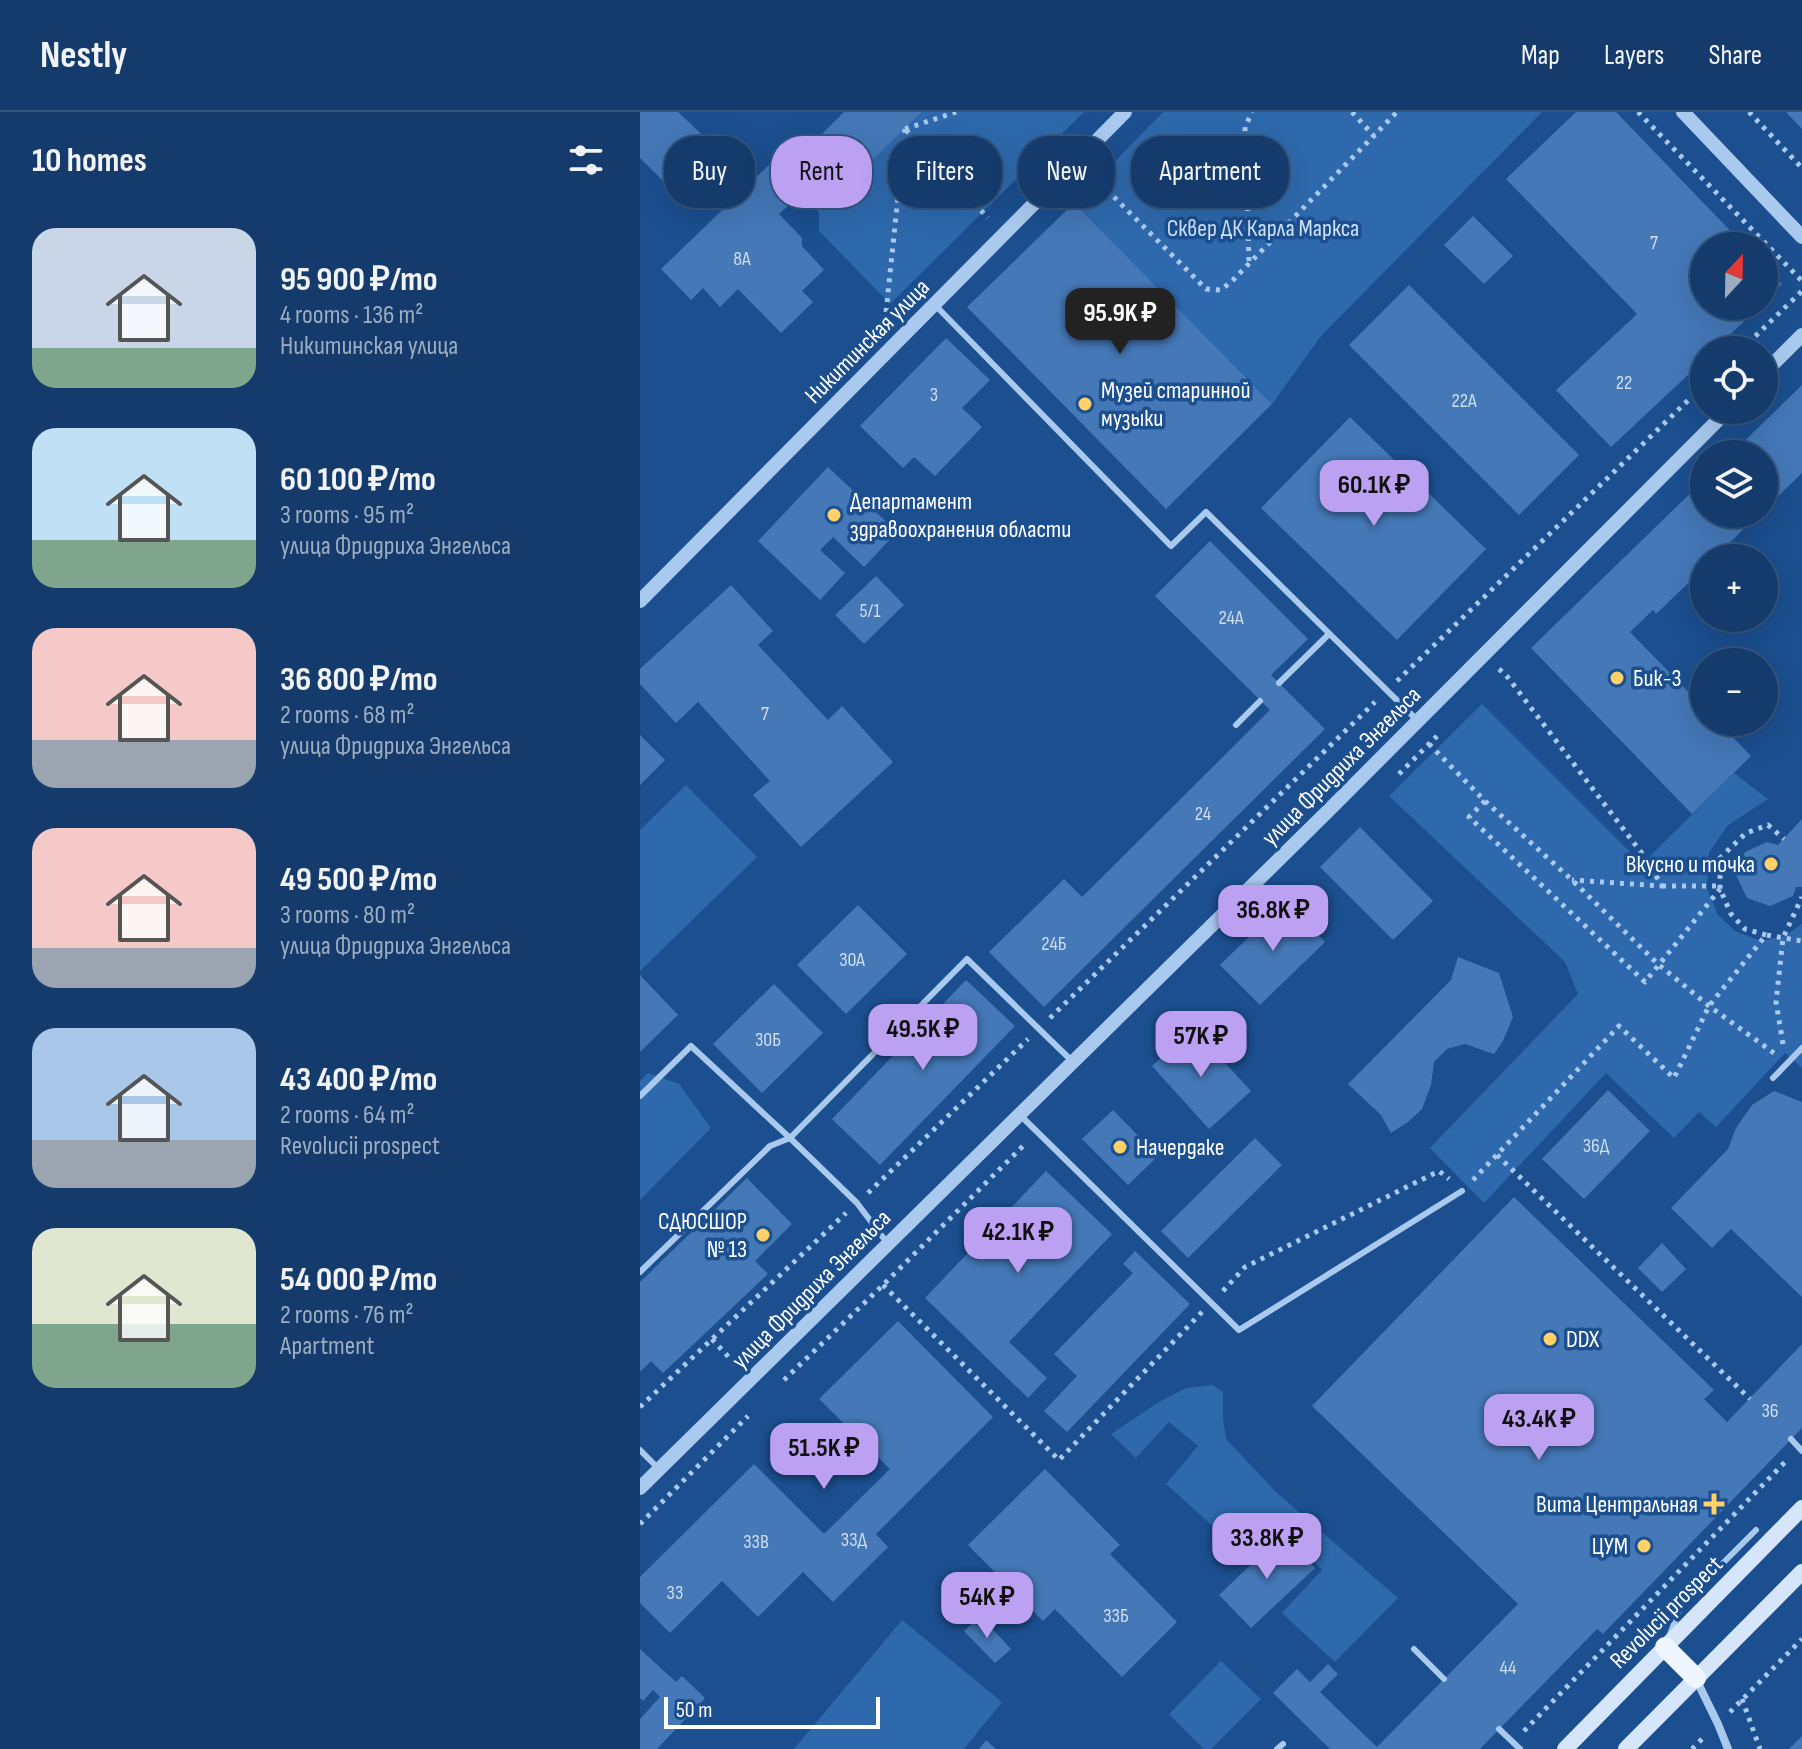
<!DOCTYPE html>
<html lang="en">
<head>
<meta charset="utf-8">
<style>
  body { margin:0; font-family:"Sofia Sans Condensed",sans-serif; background:#1d4271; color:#f1f3f6; height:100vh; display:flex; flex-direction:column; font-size:30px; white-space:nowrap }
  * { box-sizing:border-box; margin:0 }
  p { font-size:26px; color:#9dadc1 }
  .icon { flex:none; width:44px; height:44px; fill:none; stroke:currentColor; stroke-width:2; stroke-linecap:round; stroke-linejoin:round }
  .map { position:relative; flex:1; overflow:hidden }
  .drawer { display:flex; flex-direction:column; background:#143b6b; width:640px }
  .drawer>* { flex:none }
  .guide { position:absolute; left:24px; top:24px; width:760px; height:72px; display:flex; gap:16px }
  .needle { width:52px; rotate:22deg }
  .buttons { position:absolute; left:1050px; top:120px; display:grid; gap:16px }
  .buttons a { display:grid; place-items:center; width:88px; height:88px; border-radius:50%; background:#143b6b; box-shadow:0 8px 32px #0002,0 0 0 2px #33557e; font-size:40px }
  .scale { position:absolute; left:24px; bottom:20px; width:216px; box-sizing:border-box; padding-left:8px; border:4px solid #fff; border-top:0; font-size:22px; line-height:28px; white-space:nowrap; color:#fff; -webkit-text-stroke:6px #1b4f8f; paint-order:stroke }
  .price { position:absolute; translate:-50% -68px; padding:0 18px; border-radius:16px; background:#bca0f2; color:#111; font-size:26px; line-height:52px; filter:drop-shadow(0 2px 4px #0008) }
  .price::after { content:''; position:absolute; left:50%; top:48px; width:24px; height:18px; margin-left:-12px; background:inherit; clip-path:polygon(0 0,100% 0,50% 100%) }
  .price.selected { background:#222; color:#fff }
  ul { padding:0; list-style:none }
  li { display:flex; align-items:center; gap:24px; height:200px; padding:0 32px }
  li span { display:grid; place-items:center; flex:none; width:224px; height:160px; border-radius:24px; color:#555 }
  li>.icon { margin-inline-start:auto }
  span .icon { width:96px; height:96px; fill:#fffc; stroke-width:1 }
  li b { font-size:34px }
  h2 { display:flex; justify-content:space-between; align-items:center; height:96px; padding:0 32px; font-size:34px }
  .pill { padding:0 28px; border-radius:32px; background:#143b6b; box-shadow:0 8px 32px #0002,0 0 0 2px #33557e; font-size:28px; line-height:72px }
  .pill.selected { background:#bca0f2; color:#111 }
  header { display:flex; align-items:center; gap:48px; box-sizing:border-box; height:112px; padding:0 40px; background:#143b6b; border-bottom:2px solid #33557e }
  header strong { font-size:38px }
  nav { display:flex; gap:44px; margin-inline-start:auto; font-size:28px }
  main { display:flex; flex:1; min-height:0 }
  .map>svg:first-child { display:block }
</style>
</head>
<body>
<header>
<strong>Nestly</strong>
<nav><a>Map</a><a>Layers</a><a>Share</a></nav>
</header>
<main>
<section class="drawer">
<h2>10 homes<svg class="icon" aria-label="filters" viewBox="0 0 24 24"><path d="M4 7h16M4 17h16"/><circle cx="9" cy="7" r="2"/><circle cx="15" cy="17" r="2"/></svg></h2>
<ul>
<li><span style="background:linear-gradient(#c9d6e8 75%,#7fa58c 0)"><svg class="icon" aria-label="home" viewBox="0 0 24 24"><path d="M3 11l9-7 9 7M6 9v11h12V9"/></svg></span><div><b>95 900 ₽/mo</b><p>4 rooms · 136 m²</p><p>Никитинская улица</p></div></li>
<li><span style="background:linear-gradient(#bfe0f5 70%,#7fa58c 0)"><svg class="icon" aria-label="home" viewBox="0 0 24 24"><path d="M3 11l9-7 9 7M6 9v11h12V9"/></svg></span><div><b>60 100 ₽/mo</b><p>3 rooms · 95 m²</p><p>улица Фридриха Энгельса</p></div></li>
<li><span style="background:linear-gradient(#f6c9c9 70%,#9aa5b1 0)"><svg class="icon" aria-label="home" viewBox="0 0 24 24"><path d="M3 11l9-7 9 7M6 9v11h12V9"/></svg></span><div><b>36 800 ₽/mo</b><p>2 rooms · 68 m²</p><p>улица Фридриха Энгельса</p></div></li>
<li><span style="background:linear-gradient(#f6c9c9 75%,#9aa5b1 0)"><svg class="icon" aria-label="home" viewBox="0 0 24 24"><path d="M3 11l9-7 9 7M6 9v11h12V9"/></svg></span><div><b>49 500 ₽/mo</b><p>3 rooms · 80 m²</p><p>улица Фридриха Энгельса</p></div></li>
<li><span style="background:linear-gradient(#a9c7e8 70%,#9aa5b1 0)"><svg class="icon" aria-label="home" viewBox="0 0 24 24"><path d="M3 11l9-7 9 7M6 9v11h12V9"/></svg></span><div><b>43 400 ₽/mo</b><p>2 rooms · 64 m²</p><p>Revolucii prospect</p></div></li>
<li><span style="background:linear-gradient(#dfe7d0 60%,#7fa58c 0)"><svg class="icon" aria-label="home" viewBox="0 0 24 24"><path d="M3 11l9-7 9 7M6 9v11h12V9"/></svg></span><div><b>54 000 ₽/mo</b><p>2 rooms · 76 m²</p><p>Apartment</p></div></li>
</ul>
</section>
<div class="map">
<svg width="1162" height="1637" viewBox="0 0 1162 1637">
  <rect width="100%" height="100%" fill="#1b4f8f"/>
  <g fill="#2e69ad">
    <polygon points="282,0 444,0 250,192 179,119 179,100"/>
    <polygon points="523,0 902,0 681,224 632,292 434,91"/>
    <polygon points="842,592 1002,752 1094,661 1128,687 1087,714 1069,741 1067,776 1078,803 1095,819 1121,829 1145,824 1162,812 1162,956 1145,941 1076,1015 1059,1000 1034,1026 966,961 844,1091 790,1036 938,882 925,850 749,684"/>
    <polygon points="46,673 117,745 0,859 0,718"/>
    <polygon points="8,961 39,972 71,1016 0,1088 0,969"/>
    <polygon points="573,1273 583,1280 583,1306 586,1327 636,1380 758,1486 695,1550 642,1501 682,1458 641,1414 606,1444 526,1372 558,1334 529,1310 496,1346 471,1322 519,1290 546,1276"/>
    <polygon points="262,1508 362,1590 324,1637 154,1637"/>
    <polygon points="581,1549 621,1587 571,1637 564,1637 529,1602"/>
  </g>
  <g fill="#4478b7">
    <polygon points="0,0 38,0 76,36 33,79 0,46"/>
    <polygon points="204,0 282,0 179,100 161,82 139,102 162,126 162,134 184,158 162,179 173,190 141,221 98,177 80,195 63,176 51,188 21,157 157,26 167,37"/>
    <polygon points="936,0 976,0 1105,134 1064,134 1064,194 1120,194 1074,238 1064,238 1064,248 971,335 916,278 997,202 866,67"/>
    <polygon points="1146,0 1162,0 1162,17"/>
    <polygon points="434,91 632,292 526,397 327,195"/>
    <polygon points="833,104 873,144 844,172 804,133"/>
    <polygon points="1124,154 1142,172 1124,190"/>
    <polygon points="769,173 939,343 879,403 709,233"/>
    <polygon points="306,226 350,268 322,296 342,315 295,364 274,345 263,356 220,314"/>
    <polygon points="1162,273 1162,361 1124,398 1124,342 1091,342"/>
    <polygon points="710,305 846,437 757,528 621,396"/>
    <polygon points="188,355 257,420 224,455 193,425 180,438 205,461 180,488 118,429"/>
    <polygon points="1064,368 1064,402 1119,402 1074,446 1064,446 1064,456 1016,502 1013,498 990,520 1064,596 1064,610 1078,610 1111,644 1052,702 891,536"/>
    <polygon points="570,429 668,527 631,563 685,617 404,895 349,840 424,767 442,785 630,598 515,484"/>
    <polygon points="236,464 264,493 224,532 195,503"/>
    <polygon points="91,473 133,519 118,533 188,608 202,594 253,650 161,735 113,683 130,669 58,590 36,611 0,572 0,557"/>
    <polygon points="0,623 25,648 0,673"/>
    <polygon points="1162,707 1162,775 1156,775 1153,784 1130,794 1107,786 1096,763 1105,740 1127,730 1138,733"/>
    <polygon points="720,715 793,789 753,828 680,755"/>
    <polygon points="646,789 685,830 620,893 580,853"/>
    <polygon points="218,793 267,842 206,902 157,853"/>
    <polygon points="818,845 859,861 873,905 863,929 854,942 825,932 807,937 794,950 791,973 782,997 768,1010 751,1021 741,1003 708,972 811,868"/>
    <polygon points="0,863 38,903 0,940"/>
    <polygon points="326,868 375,914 240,1053 192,1007"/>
    <polygon points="134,872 183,921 122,981 73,932"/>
    <polygon points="553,916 611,979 569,1017 512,954"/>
    <polygon points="968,978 1010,1019 944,1087 902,1047"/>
    <polygon points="1134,979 1162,990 1162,1185 1091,1117 1072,1136 1031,1096 1088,1037 1096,1016 1112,993"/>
    <polygon points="473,998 518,1044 488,1073 442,1027"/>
    <polygon points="615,1026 642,1053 548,1146 521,1119"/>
    <polygon points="406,1059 472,1122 369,1230 407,1266 388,1286 285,1186"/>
    <polygon points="107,1066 152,1112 115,1149 128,1162 23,1261 11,1249 0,1260 0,1170"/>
    <polygon points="874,1085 1074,1278 1064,1287 1087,1310 1162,1232 1162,1316 963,1522 957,1517 840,1637 690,1637 633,1581 657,1557 670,1570 688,1552 698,1562 680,1580 737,1635 878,1492 672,1294"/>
    <polygon points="1022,1131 1046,1157 1022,1180 998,1156"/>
    <polygon points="495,1139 550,1192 427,1320 404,1299 437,1264 414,1242 493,1161 483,1152"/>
    <polygon points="258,1209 353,1305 236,1422 248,1435 193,1490 163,1460 118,1505 82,1469 30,1521 0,1491 0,1465 114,1352 184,1422 250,1357 179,1287"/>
    <polygon points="405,1357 480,1433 470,1442 537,1510 482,1565 415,1497 403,1509 328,1433"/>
    <polygon points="643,1422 675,1456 611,1516 579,1483"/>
    <polygon points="340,1504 371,1537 355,1551 324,1519"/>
    <polygon points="0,1537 36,1570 42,1564 65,1586 17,1637 0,1637 0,1607 20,1585 13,1578 3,1589 0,1586"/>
    <polygon points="1162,1624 1162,1637 1149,1637"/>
    <polygon points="346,1628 356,1637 339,1637"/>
  </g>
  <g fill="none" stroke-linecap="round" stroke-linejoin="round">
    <g stroke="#a9c9ee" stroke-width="5" stroke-dasharray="4 6" stroke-linecap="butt">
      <polyline points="712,0 734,24"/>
      <polyline points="998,0 1162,169"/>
      <polyline points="1109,0 1162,56"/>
      <polyline points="265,17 316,0"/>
      <polyline points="266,18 348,106"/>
      <polyline points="474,85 566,177 581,178 593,168 757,0"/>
      <polyline points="609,149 605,15 612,0"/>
      <polyline points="245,210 265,17"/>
      <polyline points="1101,238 1162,179"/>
      <polyline points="1124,292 1136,280"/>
      <polyline points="1107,309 1118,298"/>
      <polyline points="859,557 866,563 1007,748 1022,774 932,768"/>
      <polyline points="757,569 1064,273"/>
      <polyline points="789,632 845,689 932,768 1019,853 1069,894 1134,941"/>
      <polyline points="759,662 797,624"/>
      <polyline points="845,689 829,705 1005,870 1080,777"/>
      <polyline points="1022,774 1080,774"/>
      <polyline points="1126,823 1105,817 1091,802 1080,777 1080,746 1106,721 1128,713 1144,727"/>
      <polyline points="410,906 735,590"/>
      <polyline points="1143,932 1136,890 1143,826 1162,785"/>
      <polyline points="857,1043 1110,1287"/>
      <polyline points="833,1068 979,914 1034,966 1069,894 1126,823 1162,829"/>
      <polyline points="228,1081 388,927"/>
      <polyline points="243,1173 419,1348 562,1200"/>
      <polyline points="583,1179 605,1155 799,1059 809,1067"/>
      <polyline points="72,1227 95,1252"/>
      <polyline points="144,1268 243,1173 385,1032"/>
      <polyline points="0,1295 206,1101"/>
      <polyline points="0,1412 108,1304"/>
      <polyline points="1102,1587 1120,1637"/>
      <polyline points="1090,1600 1162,1527"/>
      <polyline points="884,1619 1147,1348"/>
      <polyline points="1052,1637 1065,1624"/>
    </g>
    <g stroke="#a9c9ee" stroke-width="6">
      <polyline points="294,192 531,434 566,400 778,609"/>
      <polyline points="639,571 689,522"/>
      <polyline points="596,613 620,589"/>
      <polyline points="1133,966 1162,936"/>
      <polyline points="0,984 51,934 150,1026 130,1034 0,1160"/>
      <polyline points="380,1003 599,1218 822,1079"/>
      <polyline points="248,1132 217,1091 150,1026 327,847 433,950"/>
      <polyline points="1151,1327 1162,1339"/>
      <polyline points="0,1338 19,1357"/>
      <polyline points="1029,1525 1041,1493 1116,1418"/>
      <polyline points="774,1537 804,1567"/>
      <polyline points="859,1617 880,1637"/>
      <polyline points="637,1637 643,1632"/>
    </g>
    <polyline stroke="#a9c9ee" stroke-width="8" points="1056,1567 1078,1612 1088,1637"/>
    <g stroke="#a9c9ee" stroke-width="14">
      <polyline points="1043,0 1162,125"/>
      <polyline points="1124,261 1162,223"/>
      <polyline points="0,489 485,0"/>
      <polyline points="0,1376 687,700 1088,298"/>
    </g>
    <g stroke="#d6e6fa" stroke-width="16">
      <polyline points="925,1637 1162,1396"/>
      <polyline points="986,1637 1162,1460"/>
    </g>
    <polyline stroke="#f0f6ff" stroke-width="20" points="1025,1535 1056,1566"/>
  </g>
  <g fill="#ffd166" stroke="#1b4f8f" stroke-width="3">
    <circle cx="445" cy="292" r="8"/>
    <circle cx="194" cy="403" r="8"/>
    <circle cx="977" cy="566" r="8"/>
    <circle cx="1131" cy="752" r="8"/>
    <circle cx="480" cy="1035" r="8"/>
    <circle cx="123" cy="1123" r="8"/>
    <circle cx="910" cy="1227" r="8"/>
    <path d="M1070 1380h8v8h8v8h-8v8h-8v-8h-8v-8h8z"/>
    <circle cx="1004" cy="1434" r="8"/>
  </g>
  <g text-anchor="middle" stroke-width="7" stroke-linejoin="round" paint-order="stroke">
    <g font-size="20" fill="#d0dded">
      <text x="1014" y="137">7</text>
      <text x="102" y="153">8А</text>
      <text x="984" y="277">22</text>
      <text x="294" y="289">3</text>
      <text x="824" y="295">22А</text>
      <text x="230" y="505">5/1</text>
      <text x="591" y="512">24А</text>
      <text x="125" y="608">7</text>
      <text x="563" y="708">24</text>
      <text x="414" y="838">24Б</text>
      <text x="212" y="854">30А</text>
      <text x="128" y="934">30Б</text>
      <text x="956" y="1040">36Д</text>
      <text x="1130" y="1305">36</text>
      <text x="214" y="1434">33Д</text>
      <text x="116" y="1436">33В</text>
      <text x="35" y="1487">33</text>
      <text x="476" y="1510">33Б</text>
      <text x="868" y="1562">44</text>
    </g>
    <g font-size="24" fill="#cfe3fa" stroke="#1b4f8f">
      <text x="623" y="124">Сквер ДК Карла Маркса</text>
    </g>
    <g font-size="24" fill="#fff" stroke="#1b4f8f">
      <text transform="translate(227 229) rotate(-45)" y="8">Никитинская улица</text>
      <text transform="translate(701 654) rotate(-45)" y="8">улица Фридриха Энгельса</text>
      <text transform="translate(171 1177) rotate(-45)" y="8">улица Фридриха Энгельса</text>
      <text transform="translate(1026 1500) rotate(-45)" y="8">Revolucii prospect</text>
    </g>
    <g font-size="24" fill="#fff" stroke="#1b4f8f" text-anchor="start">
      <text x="461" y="286">Музей старинной<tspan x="461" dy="28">музыки</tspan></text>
      <text x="210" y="397">Департамент<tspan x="210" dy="28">здравоохранения области</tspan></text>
      <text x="993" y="574">Бик-3</text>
      <text x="1115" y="760" text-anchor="end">Вкусно и точка</text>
      <text x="496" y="1043">Начердаке</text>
      <text x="107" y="1117" text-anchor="end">СДЮСШОР<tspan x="107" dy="28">№ 13</tspan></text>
      <text x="926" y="1235">DDX</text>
      <text x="1058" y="1400" text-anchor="end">Вита Центральная</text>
      <text x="988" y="1442" text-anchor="end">ЦУМ</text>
    </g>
  </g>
</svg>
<div class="buttons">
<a><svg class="needle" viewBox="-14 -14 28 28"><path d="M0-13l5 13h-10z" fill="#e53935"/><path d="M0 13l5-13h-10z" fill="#9dadc1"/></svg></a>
<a><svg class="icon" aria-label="locate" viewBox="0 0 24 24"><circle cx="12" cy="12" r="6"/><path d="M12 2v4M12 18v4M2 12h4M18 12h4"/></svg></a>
<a><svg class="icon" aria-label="layers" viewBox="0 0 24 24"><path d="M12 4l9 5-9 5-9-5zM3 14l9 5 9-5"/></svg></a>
<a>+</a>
<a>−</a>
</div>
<div class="scale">50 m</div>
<b class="price selected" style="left:480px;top:244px">95.9K ₽</b>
<b class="price" style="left:734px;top:416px">60.1K ₽</b>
<b class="price" style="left:633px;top:841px">36.8K ₽</b>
<b class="price" style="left:283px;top:960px">49.5K ₽</b>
<b class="price" style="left:561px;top:967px">57K ₽</b>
<b class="price" style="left:378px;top:1163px">42.1K ₽</b>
<b class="price" style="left:899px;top:1350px">43.4K ₽</b>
<b class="price" style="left:184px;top:1379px">51.5K ₽</b>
<b class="price" style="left:627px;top:1469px">33.8K ₽</b>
<b class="price" style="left:347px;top:1528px">54K ₽</b>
<div class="guide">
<a class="pill">Buy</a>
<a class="pill selected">Rent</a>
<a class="pill">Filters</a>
<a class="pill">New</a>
<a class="pill">Apartment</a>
</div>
</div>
</main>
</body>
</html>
